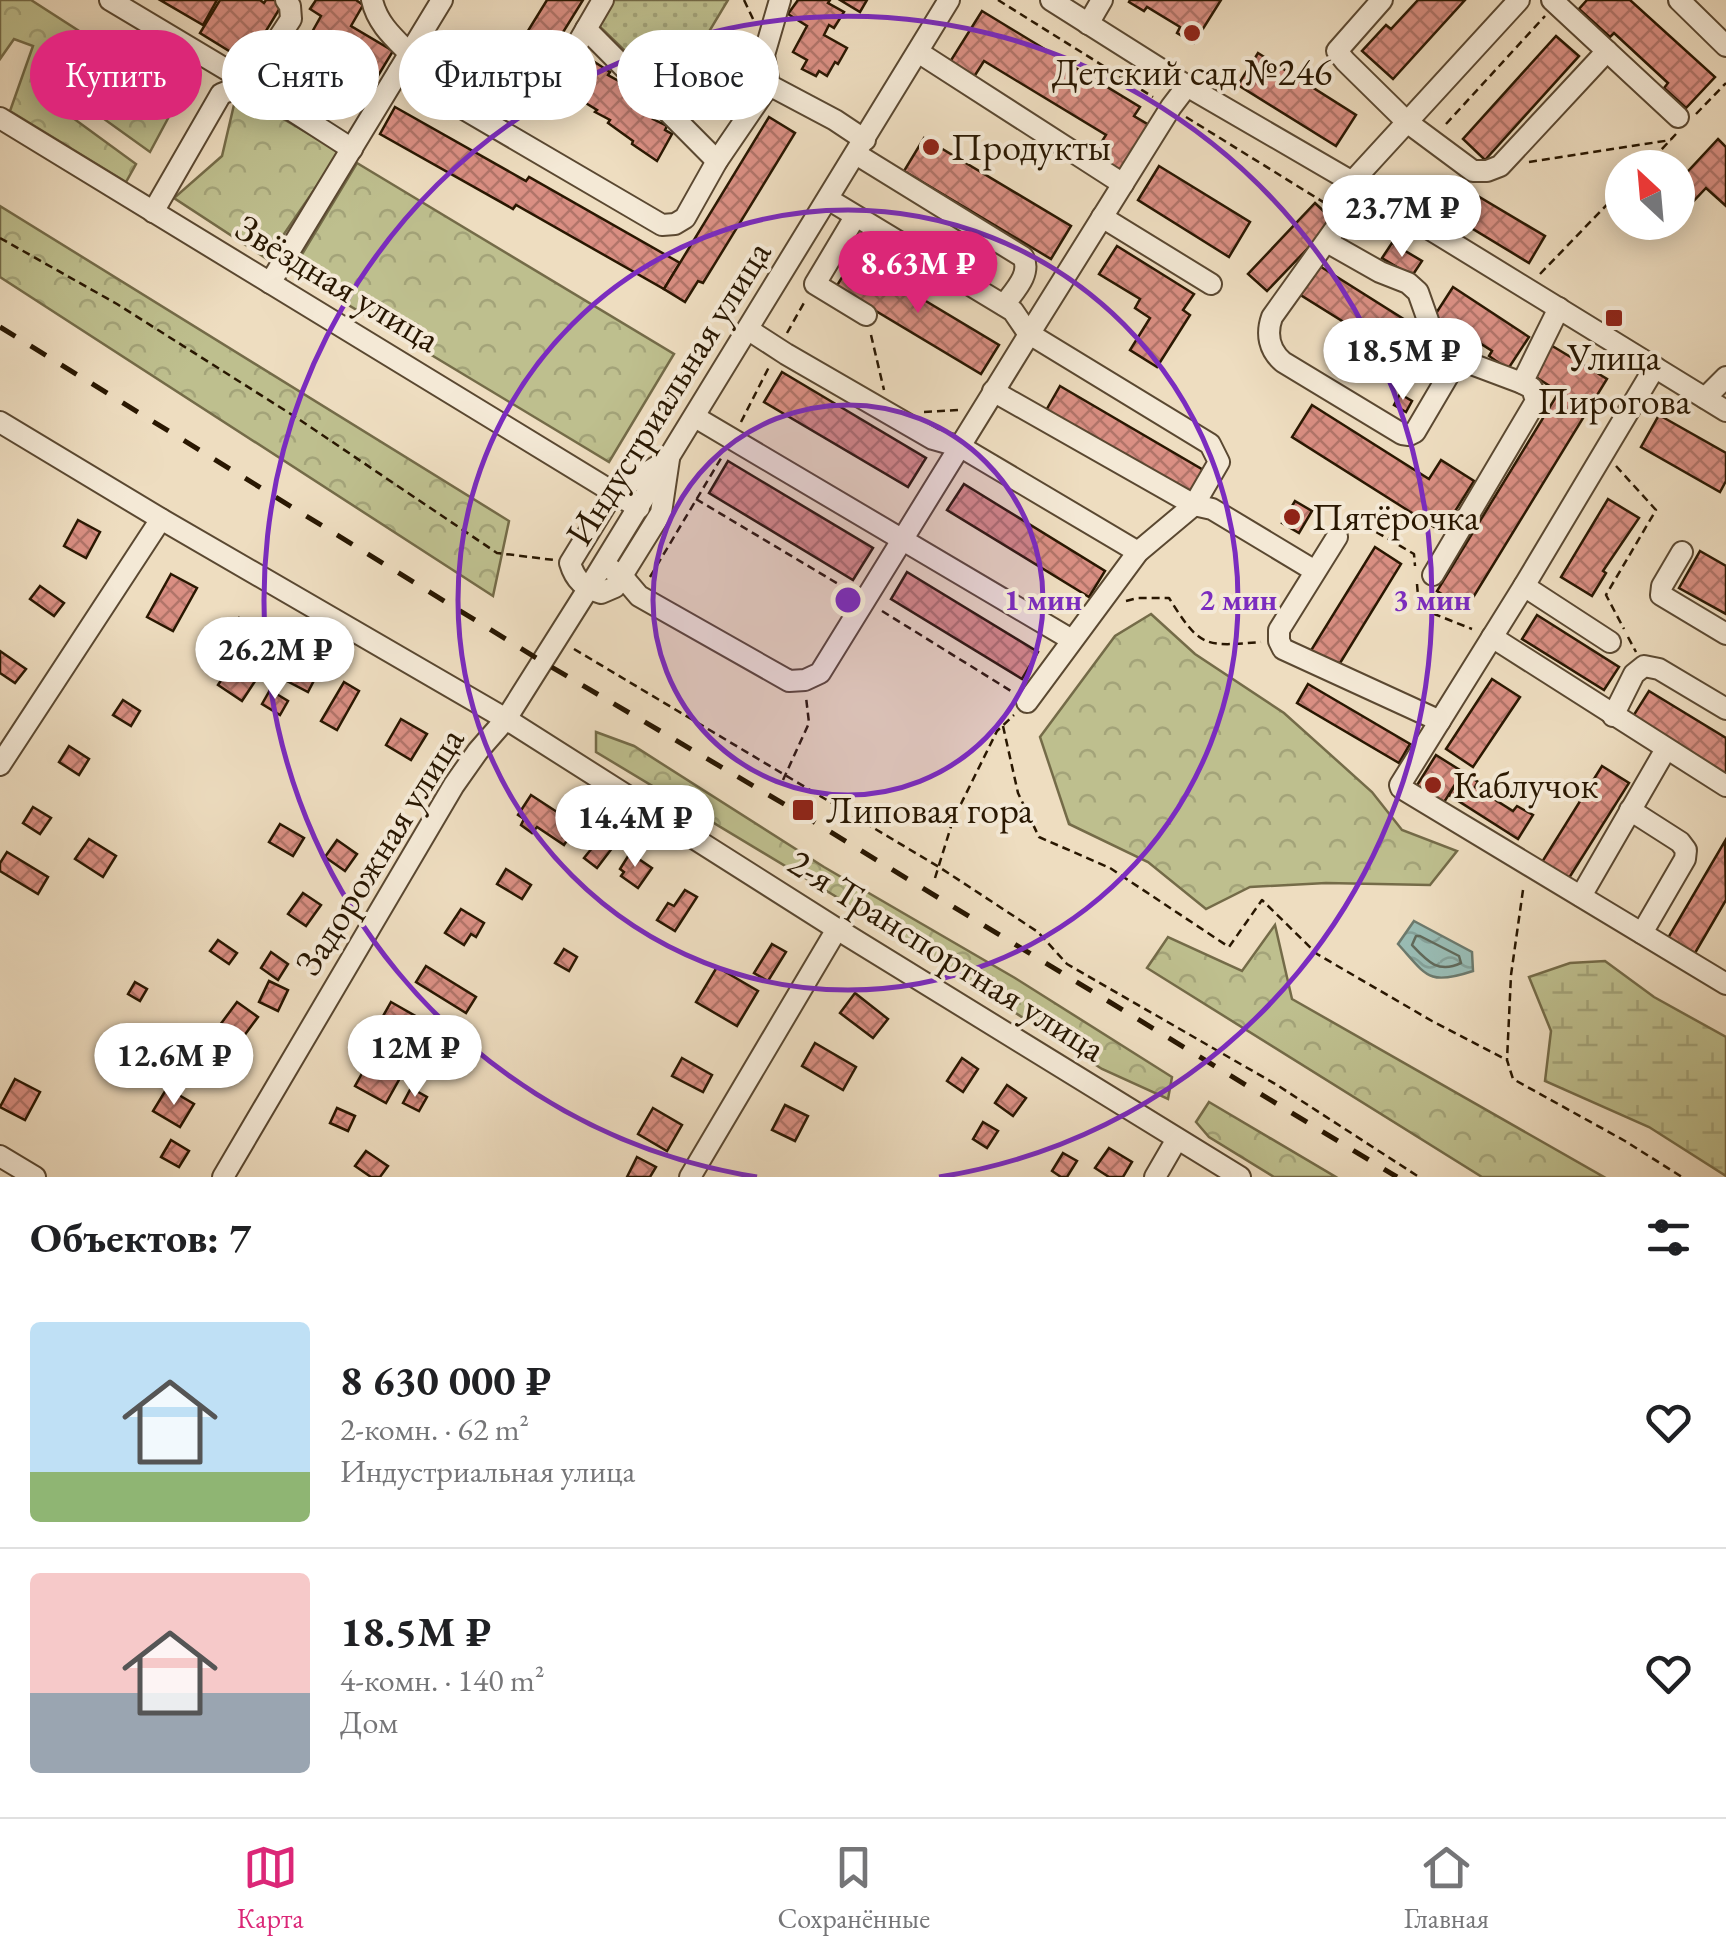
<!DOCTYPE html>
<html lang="ru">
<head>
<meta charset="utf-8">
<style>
  body { margin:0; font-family:"EB Garamond",serif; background:#f2f2f2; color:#202124; height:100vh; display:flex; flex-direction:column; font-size:38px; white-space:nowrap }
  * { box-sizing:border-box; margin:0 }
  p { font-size:32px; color:#757577 }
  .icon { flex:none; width:55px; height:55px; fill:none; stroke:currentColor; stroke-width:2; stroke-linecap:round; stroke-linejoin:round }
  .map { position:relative; height:1177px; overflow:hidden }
  .drawer { display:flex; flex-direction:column; background:#fff; flex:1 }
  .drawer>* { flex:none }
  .guide { position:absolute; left:30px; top:30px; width:1000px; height:90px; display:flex; gap:20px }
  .needle { width:65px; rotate:334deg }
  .controls { position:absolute; left:1605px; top:150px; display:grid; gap:20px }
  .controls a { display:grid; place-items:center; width:90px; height:90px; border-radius:50%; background:#fff; box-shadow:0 5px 25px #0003; font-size:50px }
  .price { position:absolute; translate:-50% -85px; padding:0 22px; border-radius:35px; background:#fff; color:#222; font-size:32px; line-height:65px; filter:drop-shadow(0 2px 5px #0008) }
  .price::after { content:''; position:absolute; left:50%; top:60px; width:30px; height:22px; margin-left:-15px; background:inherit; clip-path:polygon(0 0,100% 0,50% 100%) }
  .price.current { background:#db2777; color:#fff }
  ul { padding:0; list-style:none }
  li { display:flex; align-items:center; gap:30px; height:250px; padding:0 30px }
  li+li { border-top:2px solid #e0e0e0 }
  li span { display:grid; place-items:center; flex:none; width:280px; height:200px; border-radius:10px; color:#555 }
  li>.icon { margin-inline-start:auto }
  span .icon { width:120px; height:120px; fill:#fffc; stroke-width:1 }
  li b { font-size:42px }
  h2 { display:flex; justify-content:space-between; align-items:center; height:120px; padding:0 30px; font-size:42px }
  .chip { padding:0 35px; border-radius:45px; background:#fff; box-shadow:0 5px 25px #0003; font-size:35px; line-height:90px }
  .chip.current { background:#db2777; color:#fff }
  .tab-bar { display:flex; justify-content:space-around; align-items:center; height:140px; border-top:2px solid #e0e0e0; background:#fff; font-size:28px; color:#757577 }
  .tab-bar a { display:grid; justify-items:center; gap:5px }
  .tab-bar .current { color:#db2777 }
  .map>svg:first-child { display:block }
</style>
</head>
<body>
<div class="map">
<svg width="1726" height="1177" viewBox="0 0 1726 1177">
  <defs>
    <pattern id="forest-crowns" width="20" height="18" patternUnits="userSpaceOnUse" patternTransform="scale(2.5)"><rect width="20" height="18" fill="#bebf8e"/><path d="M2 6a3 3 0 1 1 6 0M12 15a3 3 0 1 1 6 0" fill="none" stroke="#a3a379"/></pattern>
    <pattern id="wetland-marsh" width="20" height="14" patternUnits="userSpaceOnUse" patternTransform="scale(2.5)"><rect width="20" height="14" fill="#bebf8e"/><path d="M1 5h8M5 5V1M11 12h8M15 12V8" fill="none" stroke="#a3a379"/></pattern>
    <pattern id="park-dots" width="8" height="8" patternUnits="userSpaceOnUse" patternTransform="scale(2.5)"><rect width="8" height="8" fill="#bebf8e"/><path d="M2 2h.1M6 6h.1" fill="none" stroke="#a3a379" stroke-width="1.8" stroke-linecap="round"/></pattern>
    <pattern id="water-waves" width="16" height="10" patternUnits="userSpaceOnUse" patternTransform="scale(2.5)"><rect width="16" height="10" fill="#99bbb3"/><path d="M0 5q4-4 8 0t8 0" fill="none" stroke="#84a098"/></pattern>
    <pattern id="building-cross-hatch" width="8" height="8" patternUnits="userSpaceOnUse" patternTransform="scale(2.5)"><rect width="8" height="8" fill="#da8f83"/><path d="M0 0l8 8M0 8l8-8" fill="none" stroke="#b17469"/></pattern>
  </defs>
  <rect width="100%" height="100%" fill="#eeddc0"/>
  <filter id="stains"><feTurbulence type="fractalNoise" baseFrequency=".002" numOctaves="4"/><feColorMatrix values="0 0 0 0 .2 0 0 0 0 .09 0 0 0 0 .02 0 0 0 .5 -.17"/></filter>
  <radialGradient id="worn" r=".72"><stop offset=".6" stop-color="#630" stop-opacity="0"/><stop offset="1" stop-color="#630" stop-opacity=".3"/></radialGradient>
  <g fill="url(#forest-crowns)" stroke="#746b48" stroke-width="2.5">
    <polygon points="0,0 31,0 180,96 150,152 104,119 107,83 61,53 51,102 136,164 126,182 10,111 33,46 14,39 0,59"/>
    <polygon points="237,92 340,152 267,259 174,198 222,156"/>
    <polygon points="357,163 674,354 609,462 292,271"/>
    <polygon points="0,206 509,521 493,596 0,277"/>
    <polygon points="1151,614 1195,654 1284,713 1372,792 1402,830 1457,851 1430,885 1326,883 1250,887 1206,909 1148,862 1069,824 1040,737 1115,636"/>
    <polygon points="596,732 634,746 824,867 1015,978 1172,1077 1168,1099 1102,1069 835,896 596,752"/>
    <polygon points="1275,925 1292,999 1604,1177 1482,1177 1147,968 1168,937 1242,971"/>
    <polygon points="1209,1102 1336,1177 1274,1177 1209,1137 1196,1122"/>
  </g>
  <polygon fill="url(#wetland-marsh)" stroke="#746b48" stroke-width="2.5" points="1605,961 1654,997 1726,1037 1726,1176 1649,1127 1545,1081 1551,1031 1529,977 1570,963"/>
  <polygon fill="url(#park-dots)" stroke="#746b48" stroke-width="2.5" points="613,0 728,0 671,95 598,25"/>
  <path fill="url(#water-waves)" stroke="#6c796c" stroke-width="2.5" d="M1414,921L1472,952L1473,971C1428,986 1427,976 1398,944Z"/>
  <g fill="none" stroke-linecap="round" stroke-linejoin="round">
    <path stroke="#61695a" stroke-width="2.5" d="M1416,936H1420L1459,956L1461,963C1438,974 1427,961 1412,945Z"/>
  </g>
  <g fill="url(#building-cross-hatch)" stroke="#291701" stroke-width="2.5">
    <polygon points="160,0 217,0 203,25"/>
    <polygon points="220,0 260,0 264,3 266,0 279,0 283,3 247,62 200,33"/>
    <polygon points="316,0 356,0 363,5 351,26 393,51 364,99 297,59 321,16 310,9"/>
    <polygon points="547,0 583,0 539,71 513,55"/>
    <polygon points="798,0 830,0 828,3 844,12 834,28 829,25 824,35 847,48 838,64 835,62 827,76 819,71 816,76 802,69 807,60 793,52 807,26 788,14"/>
    <polygon points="840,0 867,0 860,12"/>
    <polygon points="1130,0 1221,0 1194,43 1177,33 1180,27 1147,7 1144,11 1129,2"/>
    <polygon points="1418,0 1465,0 1393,79 1362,51 1386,25 1391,29"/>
    <polygon points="1587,0 1630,0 1715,77 1686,108 1664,88 1668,83 1614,33 1610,37 1579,9"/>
    <polygon points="982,11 1140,107 1134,116 1149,125 1119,174 1092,157 1106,135 984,61 972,80 948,65"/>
    <polygon points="1556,36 1579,56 1485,160 1463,139"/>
    <polygon points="1258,53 1356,115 1336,146 1238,85"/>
    <polygon points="590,59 610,72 608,75 622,83 620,86 633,93 630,97 643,104 641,108 655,116 653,119 667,126 665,130 672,134 657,161 632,144 633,141 608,123 610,120 595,112 597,110 584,102 585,99 571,91"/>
    <polygon points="395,107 526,181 529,177 680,263 664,289 516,205 513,209 380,134"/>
    <polygon points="769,117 795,133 703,283 698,281 685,302 664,289"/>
    <polygon points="924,138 1071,226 1051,259 904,171"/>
    <polygon points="1718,139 1726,147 1726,206 1706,188 1688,207 1678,198 1678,182"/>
    <polygon points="1159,166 1250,222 1229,257 1138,200"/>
    <polygon points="1461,186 1545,236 1529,263 1445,212"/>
    <polygon points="1315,203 1334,221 1267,291 1248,274"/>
    <polygon points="1392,243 1422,261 1412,276 1382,258"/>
    <polygon points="1117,246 1194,294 1183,310 1190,315 1157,367 1130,350 1150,318 1135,308 1140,299 1099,274"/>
    <polygon points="854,258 999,345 981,374 836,287"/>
    <polygon points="1318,265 1413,325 1395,354 1299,294"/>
    <polygon points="1453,287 1529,337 1508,369 1489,356 1492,351 1458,329 1455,333 1433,318"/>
    <polygon points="1549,344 1607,379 1466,609 1437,591 1559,392 1531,374"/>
    <polygon points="782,372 926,458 908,487 764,402"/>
    <polygon points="1060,386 1205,471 1188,499 1044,414"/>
    <polygon points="1400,394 1412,401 1406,412 1394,405"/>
    <polygon points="1312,405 1429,479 1441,460 1474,481 1442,532 1292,437"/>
    <polygon points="1659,415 1726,453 1726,481 1720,492 1641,447"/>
    <polygon points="728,461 873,548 853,580 709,493"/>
    <polygon points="964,484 1105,571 1089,597 947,510"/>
    <polygon points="1608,499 1639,518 1603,571 1606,573 1592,596 1561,577"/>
    <polygon points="1295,501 1312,511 1299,533 1282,523"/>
    <polygon points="78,520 100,532 86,558 64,546"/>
    <polygon points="1375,547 1401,564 1337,668 1310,652"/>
    <polygon points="1700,551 1726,566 1726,614 1679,588"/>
    <polygon points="907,572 1038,652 1022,679 891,599"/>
    <polygon points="171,574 197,588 173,631 147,617"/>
    <polygon points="40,586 64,603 54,616 30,599"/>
    <polygon points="1537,615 1619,667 1604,690 1522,639"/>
    <polygon points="239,618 254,630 237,650 223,639"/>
    <polygon points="302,647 325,659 308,692 285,680"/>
    <polygon points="0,651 26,669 15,683 0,673"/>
    <polygon points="237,656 261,672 242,701 218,685"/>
    <polygon points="1492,679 1520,697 1473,767 1446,749"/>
    <polygon points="344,682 359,691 337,730 321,721"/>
    <polygon points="1308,684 1410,744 1399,763 1297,703"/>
    <polygon points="270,690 288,701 280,715 262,704"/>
    <polygon points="1649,691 1726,738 1726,779 1630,721"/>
    <polygon points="123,700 140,711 131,726 113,715"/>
    <polygon points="401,719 427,734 411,760 386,745"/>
    <polygon points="69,746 89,759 79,775 59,762"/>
    <polygon points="1436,755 1463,772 1441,807 1414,790"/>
    <polygon points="1602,766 1629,783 1569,878 1542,862"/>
    <polygon points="1463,772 1478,782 1475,787 1513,811 1517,806 1533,815 1518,839 1449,795"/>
    <polygon points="531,795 577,825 564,845 537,827 532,833 521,825 524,819 518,815"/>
    <polygon points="33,807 51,818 40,834 23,823"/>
    <polygon points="280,824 304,838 293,856 269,842"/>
    <polygon points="601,837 613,847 597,868 584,858"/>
    <polygon points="89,839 116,856 103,877 75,859"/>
    <polygon points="337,840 357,854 345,871 325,857"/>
    <polygon points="1725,841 1726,900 1695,953 1668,938"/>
    <polygon points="7,852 48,877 38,894 0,871 0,863"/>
    <polygon points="630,853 652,868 638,888 621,876 624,872 620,869"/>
    <polygon points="506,869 531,885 522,899 497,884"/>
    <polygon points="685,890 697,897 675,931 657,920 668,903 674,906"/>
    <polygon points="303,893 321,905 306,926 288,914"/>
    <polygon points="461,909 484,923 476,937 471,934 464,945 445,933"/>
    <polygon points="218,940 237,953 229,964 210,951"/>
    <polygon points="772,944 786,952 768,981 754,973"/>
    <polygon points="564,949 577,957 569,971 555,963"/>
    <polygon points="271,952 288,964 278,980 261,968"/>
    <polygon points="426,966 476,997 466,1013 416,982"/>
    <polygon points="717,967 758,991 737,1026 696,1002"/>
    <polygon points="269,981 288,990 278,1011 259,1002"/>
    <polygon points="135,982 147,989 140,1001 128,994"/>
    <polygon points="855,993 888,1019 873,1038 840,1013"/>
    <polygon points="237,1002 258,1017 238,1044 217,1029"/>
    <polygon points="391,1002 419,1018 406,1040 378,1025"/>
    <polygon points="180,1041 191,1050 173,1073 161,1064"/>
    <polygon points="815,1043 856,1067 843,1090 802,1066"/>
    <polygon points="199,1058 217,1069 207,1086 189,1074"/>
    <polygon points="682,1058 712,1075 703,1092 672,1076"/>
    <polygon points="962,1058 978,1069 963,1092 947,1081"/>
    <polygon points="369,1061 400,1078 386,1103 355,1086"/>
    <polygon points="15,1079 40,1092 25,1120 0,1107"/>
    <polygon points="1007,1085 1026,1098 1013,1116 995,1103"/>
    <polygon points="167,1088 194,1104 180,1127 153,1111"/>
    <polygon points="411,1088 427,1097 419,1111 403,1103"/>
    <polygon points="785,1105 808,1116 795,1141 772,1130"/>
    <polygon points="337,1108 355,1116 348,1131 330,1123"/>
    <polygon points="653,1108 682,1125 667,1151 638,1134"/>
    <polygon points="983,1122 998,1131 987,1148 973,1139"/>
    <polygon points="171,1140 189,1151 179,1167 161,1157"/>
    <polygon points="1109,1148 1132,1162 1123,1177 1109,1177 1095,1168"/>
    <polygon points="366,1151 388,1166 380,1177 371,1177 355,1166"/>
    <polygon points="1063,1153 1077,1161 1067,1177 1061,1177 1052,1171"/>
    <polygon points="637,1157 656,1167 650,1177 627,1177"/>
  </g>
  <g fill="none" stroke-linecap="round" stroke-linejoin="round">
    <g stroke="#5a4831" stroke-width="24">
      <g id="minor">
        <polyline points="110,0 249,83 352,149"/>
        <path d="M372,0C377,23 393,37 409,53"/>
        <polyline points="780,0 764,55 769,85 835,120 865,140"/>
        <polyline points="1051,0 1187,86 1366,190 1726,411"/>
        <polyline points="1382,0 1337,51 1345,61 1407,122 1473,171 1487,171 1500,166 1607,51"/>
        <polyline points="1552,0 1678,117"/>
        <polyline points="1679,0 1726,46"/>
        <polyline points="1088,24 1102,0"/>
        <polyline points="586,29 717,161"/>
        <polyline points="918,52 1123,184"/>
        <polyline points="571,55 603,0"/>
        <polyline points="399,71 662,225 675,224 685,218 717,161 769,85"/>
        <polyline points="0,118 639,508"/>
        <path d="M856,154L1023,257C1032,274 1014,291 1004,305"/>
        <polyline points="1352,182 1519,0"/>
        <polyline points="828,199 1013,311 1028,333 1210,444 1219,462 1194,505 1138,552 1027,702"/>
        <polyline points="153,212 221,94 249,83 291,19 290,6 286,0"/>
        <polyline points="855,217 815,284 866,315"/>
        <polyline points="1102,217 1211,284"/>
        <path d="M1327,242L1380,272L1408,283L1418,292L1430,326L1458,359L1415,432L1409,435L1402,434L1283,362C1269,350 1266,334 1272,317L1345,215L1366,190"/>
        <polyline points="270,283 442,0"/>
        <polyline points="749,330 786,354 933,439 961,447 1138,552"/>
        <polyline points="1458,359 1522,383"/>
        <polyline points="1655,367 1524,586 1400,785 1401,788 1726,984"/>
        <polyline points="993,391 1194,505 1212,509 1315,571"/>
        <polyline points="1705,398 1726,377"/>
        <polyline points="695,417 1072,640"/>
        <polyline points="0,422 161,519 506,719 837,929 1240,1177"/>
        <path d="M669,459L661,513L615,587L601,593C584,588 575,580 570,563L613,493Z"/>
        <polyline points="1337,537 1279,630 1279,641 1283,649 1440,721"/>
        <polyline points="1682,552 1662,586 1661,595 1726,634"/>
        <path d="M604,565L622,576L639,596L789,681L805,680L820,673C936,484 1053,295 1171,107L1187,86"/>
        <polyline points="1433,575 1536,401 1532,388 1522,383 1559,308"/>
        <polyline points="1524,586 1610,642"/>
        <polyline points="1492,637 1726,786"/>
        <polyline points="1613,716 1634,674 1644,666 1659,669 1726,709"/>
        <polyline points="0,765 161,519"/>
        <polyline points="1630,810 1680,842 1686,850 1685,859 1642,933"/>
        <polyline points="1581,896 1666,749"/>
        <polyline points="0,1156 35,1177"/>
        <polyline points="223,1177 454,785 478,751 506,719 588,589 949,0"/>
        <polyline points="690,1177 837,929"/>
        <polyline points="1155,1177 1177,1139"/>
      </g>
    </g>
    <g stroke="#291701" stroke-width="2.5" stroke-dasharray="8 5" stroke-linecap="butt">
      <polyline points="744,0 754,21"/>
      <polyline points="998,0 1153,97"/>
      <polyline points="1696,114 1726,83"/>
      <polyline points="1186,117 1328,205"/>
      <polyline points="1446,124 1545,16"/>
      <polyline points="1529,162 1671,140"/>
      <polyline points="1644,168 1676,134"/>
      <polyline points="0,238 117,304 297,418 497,553 554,560"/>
      <polyline points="1540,274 1622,189"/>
      <polyline points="787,333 805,301"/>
      <polyline points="871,335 884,390"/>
      <polyline points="924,412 960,410"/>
      <polyline points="741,422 769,367"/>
      <polyline points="634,457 693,354"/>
      <polyline points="1616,466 1656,510 1606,595 1624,629"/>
      <polyline points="696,499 850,591"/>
      <polyline points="1353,531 1366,526 1414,554 1415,566"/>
      <polyline points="650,577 723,455"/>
      <polyline points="1417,584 1419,608 1472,629"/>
      <path d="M1126,601L1138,598H1169C1200,647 1203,647 1261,642"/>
      <polyline points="882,611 1011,691"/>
      <polyline points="1628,637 1636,652"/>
      <polyline points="574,649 939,867 1038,932 1067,964 1277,1085 1419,1177"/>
      <polyline points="1003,726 1018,793 1039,837 1110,868 1229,947 1262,900 1317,954 1432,1021 1507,1060"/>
      <polyline points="783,780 809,723 806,697"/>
      <polyline points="935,878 953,820 997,731 1014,715"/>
      <polyline points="1523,890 1511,975 1507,1060 1513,1079 1625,1141 1682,1177"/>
    </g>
    <use href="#minor" stroke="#f4e9d6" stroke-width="20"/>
    <polyline stroke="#291701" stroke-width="5" stroke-dasharray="18 18" stroke-linecap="butt" points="0,327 543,662 801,814 1397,1177"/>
  </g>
  <circle cx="848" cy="600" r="195" fill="#7b2cbf" fill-opacity=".12"/>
  <g fill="none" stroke="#7b2cbf" stroke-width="5">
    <circle cx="848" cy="600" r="195"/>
    <circle cx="848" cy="600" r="390"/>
    <path d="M757 1177A584 584 0 1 1 939 1177"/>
  </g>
  <g fill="#8f2418" stroke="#f4e9d6" stroke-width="4">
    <circle cx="1192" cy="33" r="10"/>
    <circle cx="931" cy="147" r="10"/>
    <rect x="1604" y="308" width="20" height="20" rx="5"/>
    <circle cx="1292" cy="517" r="10"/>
    <circle cx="1433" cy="785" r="10"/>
    <rect x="791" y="798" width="24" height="24" rx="5"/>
  </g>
  <g text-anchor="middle" stroke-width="8" stroke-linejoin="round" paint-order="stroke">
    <g font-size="38" fill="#291701" stroke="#f4e9d6" text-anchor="start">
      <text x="1192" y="85" text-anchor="middle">Детский сад №246</text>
      <text x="951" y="160">Продукты</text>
      <text x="1614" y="370" text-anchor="middle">Улица<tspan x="1614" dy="44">Пирогова</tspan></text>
      <text x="1312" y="530">Пятёрочка</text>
      <text x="1453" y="798">Каблучок</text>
      <text x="826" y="823">Липовая гора</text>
    </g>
    <g font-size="38" fill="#291701" stroke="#f4e9d6">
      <text transform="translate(338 283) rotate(31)" y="13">Звёздная улица</text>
      <text transform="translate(668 393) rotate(-58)" y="13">Индустриальная улица</text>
      <text transform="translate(379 851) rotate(-58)" y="13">Задорожная улица</text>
      <text transform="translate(947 955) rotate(32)" y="13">2-я Транспортная улица</text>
    </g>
  </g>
  <circle cx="848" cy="600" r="15" fill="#7b2cbf" stroke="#f4e9d6" stroke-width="5"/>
  <g font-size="30" text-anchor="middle" font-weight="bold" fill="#7b2cbf" stroke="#f4e9d6" stroke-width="8" stroke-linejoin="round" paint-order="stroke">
    <text x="1043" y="610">1 мин</text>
    <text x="1238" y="610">2 мин</text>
    <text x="1432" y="610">3 мин</text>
  </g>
  <rect width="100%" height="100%" filter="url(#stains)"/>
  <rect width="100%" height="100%" fill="url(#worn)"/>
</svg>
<div class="controls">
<a><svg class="needle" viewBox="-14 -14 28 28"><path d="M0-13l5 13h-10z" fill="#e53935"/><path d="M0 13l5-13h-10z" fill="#757577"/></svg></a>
</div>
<b class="price" style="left:1402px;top:260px">23.7M ₽</b>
<b class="price current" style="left:918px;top:316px">8.63M ₽</b>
<b class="price" style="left:1403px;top:403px">18.5M ₽</b>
<b class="price" style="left:275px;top:702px">26.2M ₽</b>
<b class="price" style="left:635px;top:870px">14.4M ₽</b>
<b class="price" style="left:415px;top:1100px">12M ₽</b>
<b class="price" style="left:174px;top:1108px">12.6M ₽</b>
<div class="guide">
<a class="chip current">Купить</a>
<a class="chip">Снять</a>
<a class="chip">Фильтры</a>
<a class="chip">Новое</a>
</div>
</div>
<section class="drawer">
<h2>Объектов: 7<svg class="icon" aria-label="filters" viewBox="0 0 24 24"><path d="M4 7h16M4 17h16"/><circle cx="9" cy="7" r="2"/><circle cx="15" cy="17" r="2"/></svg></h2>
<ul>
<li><span style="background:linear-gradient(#bfe0f5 75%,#8fb573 0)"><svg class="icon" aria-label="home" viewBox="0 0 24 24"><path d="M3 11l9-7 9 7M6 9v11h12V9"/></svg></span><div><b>8 630 000 ₽</b><p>2-комн. · 62 m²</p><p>Индустриальная улица</p></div><svg class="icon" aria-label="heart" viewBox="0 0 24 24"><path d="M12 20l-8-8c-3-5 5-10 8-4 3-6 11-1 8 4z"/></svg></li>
<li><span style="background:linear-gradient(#f6c9c9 60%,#9aa5b1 0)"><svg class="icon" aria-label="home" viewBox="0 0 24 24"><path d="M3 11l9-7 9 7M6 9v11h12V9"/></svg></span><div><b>18.5M ₽</b><p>4-комн. · 140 m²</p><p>Дом</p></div><svg class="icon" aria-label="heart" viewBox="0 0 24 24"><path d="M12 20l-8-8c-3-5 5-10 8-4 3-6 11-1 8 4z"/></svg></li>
</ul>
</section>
<nav class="tab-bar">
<a class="current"><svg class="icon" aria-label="map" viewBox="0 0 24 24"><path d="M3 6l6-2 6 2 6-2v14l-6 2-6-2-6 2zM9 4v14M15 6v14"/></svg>Карта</a>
<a><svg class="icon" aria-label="saved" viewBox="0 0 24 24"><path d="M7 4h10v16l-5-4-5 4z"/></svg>Сохранённые</a>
<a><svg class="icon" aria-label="home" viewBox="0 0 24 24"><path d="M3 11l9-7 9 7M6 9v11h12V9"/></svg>Главная</a>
</nav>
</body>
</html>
